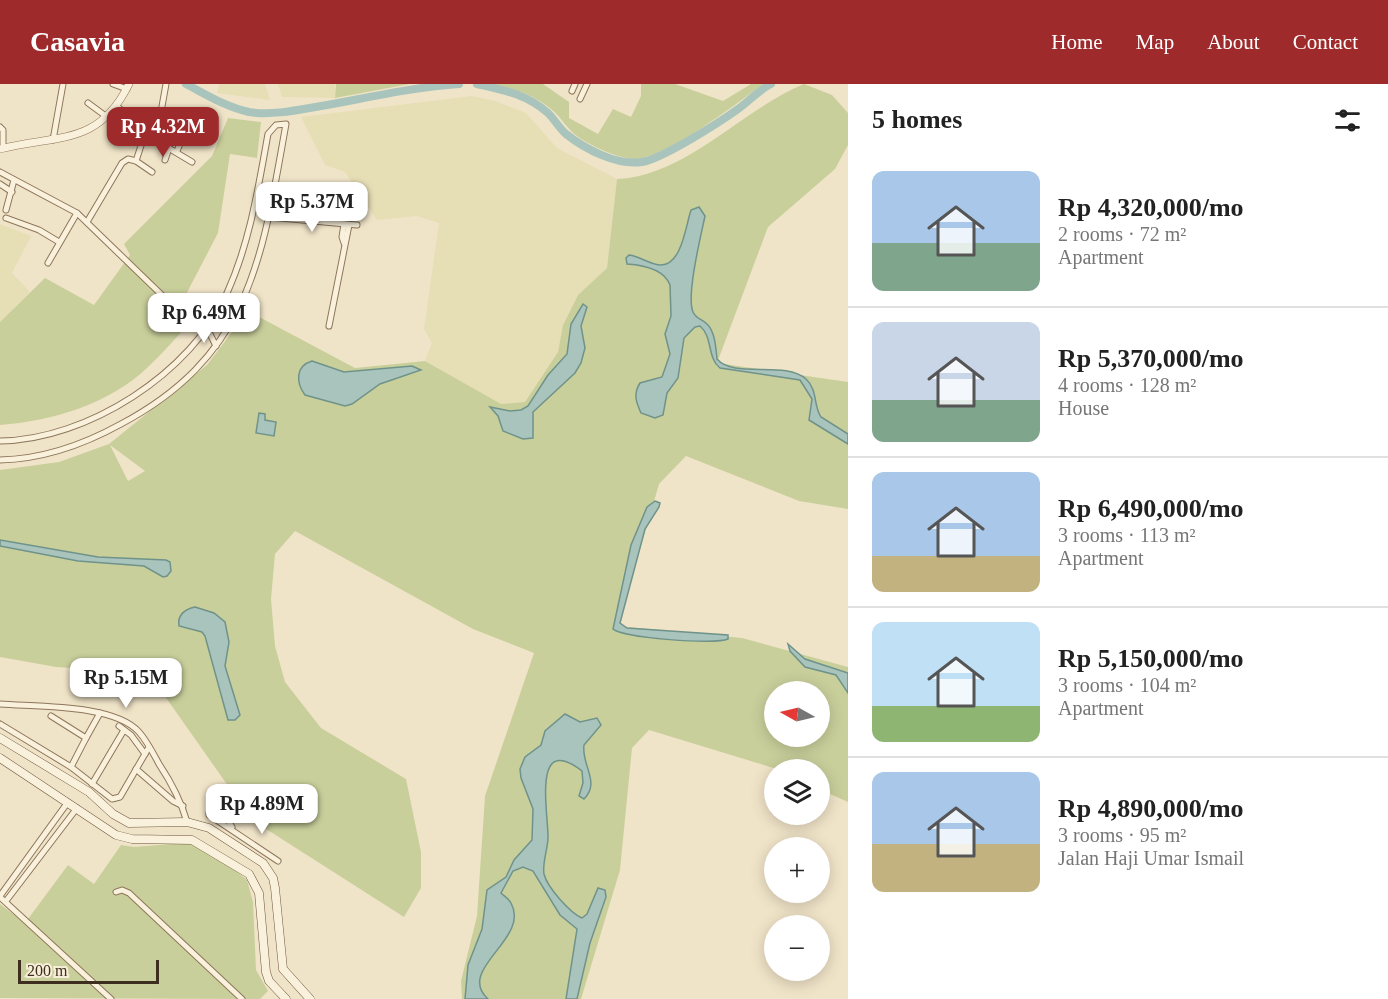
<!DOCTYPE html>
<html lang="en">
<head>
<meta charset="utf-8">
<style>
  body { margin:0; font-family:Georgia,serif; background:#f6f6f6; color:#222; height:100vh; display:flex; flex-direction:column; font-size:22px; white-space:nowrap }
  * { box-sizing:border-box; margin:0 }
  p { font-size:20px; color:#767676 }
  .icon { flex:none; width:33px; height:33px; fill:none; stroke:currentColor; stroke-width:2; stroke-linecap:round; stroke-linejoin:round }
  .map { position:relative; flex:1; overflow:hidden }
  .drawer { display:flex; flex-direction:column; background:#fff; width:540px }
  .drawer>* { flex:none }
  .needle { width:39px; rotate:278deg }
  .buttons { position:absolute; left:764px; top:597px; display:grid; gap:12px }
  .buttons a { display:grid; place-items:center; width:66px; height:66px; border-radius:50%; background:#fff; box-shadow:0 3px 15px #0003; font-size:30px }
  .scale { position:absolute; left:18px; bottom:15px; width:141px; box-sizing:border-box; padding-left:6px; border:3px solid #3d2e20; border-top:0; font-size:16px; line-height:21px; white-space:nowrap; color:#3d2e20; -webkit-text-stroke:4px #f7eed8; paint-order:stroke }
  .price { position:absolute; translate:-50% -51px; padding:0 14px; border-radius:12px; background:#fff; color:#222; font-size:20px; line-height:39px; filter:drop-shadow(0 2px 3px #0008) }
  .price::after { content:''; position:absolute; left:50%; top:36px; width:18px; height:14px; margin-left:-9px; background:inherit; clip-path:polygon(0 0,100% 0,50% 100%) }
  .price.selected { background:#9e2a2b; color:#fff }
  ul { padding:0; list-style:none }
  li { display:flex; align-items:center; gap:18px; height:150px; padding:0 24px }
  li+li { border-top:2px solid #e0e0e0 }
  li span { display:grid; place-items:center; flex:none; width:168px; height:120px; border-radius:12px; color:#555 }
  li>.icon { margin-inline-start:auto }
  span .icon { width:72px; height:72px; fill:#fffc; stroke-width:1 }
  li b { font-size:26px }
  h2 { display:flex; justify-content:space-between; align-items:center; height:72px; padding:0 24px; font-size:26px }
  header { display:flex; align-items:center; gap:36px; box-sizing:border-box; height:84px; padding:0 30px; background:#9e2a2b; color:#fff }
  header strong { font-size:28px }
  nav { display:flex; gap:33px; margin-inline-start:auto; font-size:21px }
  main { display:flex; flex:1; min-height:0 }
  .map>svg:first-child { display:block }
</style>
</head>
<body>
<header>
<strong>Casavia</strong>
<nav><a>Home</a><a>Map</a><a>About</a><a>Contact</a></nav>
</header>
<main>
<div class="map">
<svg width="848" height="915" viewBox="0 0 848 915">
  <rect width="100%" height="100%" fill="#f0e4c8"/>
  <g fill="#e6deb5">
    <polygon points="219,0 265,0 270,16 217,9"/>
    <polygon points="278,0 335,0 335,14 282,13"/>
    <polygon points="472,12 495,17 526,29 557,64 617,95 607,184 578,211 563,241 558,268 525,318 501,320 425,277 432,259 424,245 439,139 417,132 377,136 345,88 325,81 301,33"/>
    <polygon points="0,140 31,152 12,189 30,208 0,238"/>
  </g>
  <g fill="#c9cf9b" fill-rule="evenodd">
    <polygon points="336,0 410,0 335,14"/>
    <path d="M493,0H543L569,18V34L598,50L613,25L631,33L641,12V0H675L723,17L751,0H763C739,18 661,78 632,75C615,73 591,62 577,52C567,45 561,33 551,25C534,11 515,5 493,0Z"/>
    <path d="M804,0L832,11L848,29V61L835,85L768,143L717,279L848,298V425L799,417L686,372L659,400L618,542L742,554L848,583V718L819,705V686L777,685L649,646L632,664L620,786L581,915H462L461,897L477,832L485,712L534,569L473,545L295,447L275,470L271,515L275,562L285,598L321,644L406,695L421,768V804L404,833L252,736L162,608L134,588L56,583L0,573V386L59,378L109,360L207,281L248,227L355,284L425,277L501,320L525,318L558,268L563,241L578,211L607,184L617,95C686,92 741,26 804,0ZM110,361L145,387L128,397ZM774,608H819V652H774Z"/>
    <path d="M228,34L261,38L257,74L230,70L218,149L180,222L196,232C180,249 165,267 148,283C110,320 52,337 0,341V238L45,194L94,221L130,171L124,160L212,72Z"/>
    <polygon points="182,759 207,763 247,796 253,818 256,886 268,907 260,915 0,914 0,820 25,839 68,781 94,800 121,761 134,763"/>
  </g>
  <g fill="#a9c4bc" stroke="#6f938a" stroke-width="1.5">
    <path d="M699,123L705,132C701,151 686,212 693,228C696,235 702,235 707,240C715,247 716,265 717,275C734,295 785,276 806,295C818,306 813,321 821,333L848,350V360L809,336L812,315L800,296L720,284C707,274 713,253 700,242L695,243L684,254L678,294L667,309L663,331L655,334L641,329C636,318 633,310 640,299L662,293L670,270L665,250L671,232L670,201C664,185 642,181 627,180L626,174L629,171C640,172 650,181 661,181C682,181 686,140 691,126Z"/>
    <polygon points="583,220 587,223 581,242 585,264 581,279 575,289 533,328 533,354 523,355 503,347 498,332 490,323 510,327 521,326 528,322 548,291 567,270 571,240"/>
    <path d="M312,277L344,288L412,282L421,286L380,300L352,320L345,322L305,311C296,299 295,282 312,277Z"/>
    <polygon points="259,329 265,330 265,336 276,338 274,352 256,349"/>
    <path d="M655,417L660,419L659,423L645,445L620,539L627,544L728,551V555C715,561 623,554 613,545L631,461L647,423Z"/>
    <polygon points="0,456 98,473 166,476 170,478 171,487 167,492 163,493 144,482 78,477 0,462"/>
    <path d="M195,523L214,529L225,538L229,558L225,582L240,631L235,636H228L205,552L202,548L179,542C177,531 185,525 195,523Z"/>
    <polygon points="788,560 805,575 848,589 848,609 836,591 805,583 790,567"/>
    <path d="M565,630L580,638L597,634L601,641L584,661C581,681 601,698 584,715L579,712L583,699L582,687C532,648 548,727 548,753C548,765 542,779 544,790C547,803 570,829 582,834L587,830L598,804L605,806L606,813L590,859L577,915H566L577,845L560,831L533,787L523,783L513,787L501,809C504,812 509,815 511,819C531,855 455,885 488,915H465L468,881L482,845L487,806L506,793L514,776L532,756L533,725L521,694L520,685L525,673L541,661L545,647Z"/>
  </g>
  <g fill="none" stroke-linecap="round" stroke-linejoin="round">
    <g stroke="#a9c4bc" stroke-width="8">
      <path d="M186,0C207,11 226,23 249,28C274,32 302,25 327,21C371,13 415,3 459,0"/>
      <path d="M477,0C504,6 526,10 548,29C555,36 559,44 566,50C585,65 617,82 642,78C662,75 720,38 738,25C749,17 759,6 771,0"/>
    </g>
    <g stroke="#8d765c" stroke-width="7">
      <g id="minor">
        <polyline points="113,0 127,5"/>
        <polyline points="572,7 575,0"/>
        <polyline points="580,15 587,0"/>
        <polyline points="88,19 107,33"/>
        <polyline points="118,23 131,35 147,43"/>
        <polyline points="0,43 3,46 3,64"/>
        <polyline points="145,50 192,78"/>
        <polyline points="53,56 63,0"/>
        <polyline points="156,56 161,28"/>
        <polyline points="177,67 189,38"/>
        <polyline points="165,76 169,64"/>
        <polyline points="136,77 147,43 161,28 166,0"/>
        <polyline points="0,88 77,129 167,216"/>
        <polyline points="0,100 12,108"/>
        <polyline points="6,126 14,96"/>
        <polyline points="269,133 357,141"/>
        <polyline points="6,134 39,146 59,158"/>
        <polyline points="87,138 122,79 128,75 136,77 152,88"/>
        <polyline points="344,140 342,153 344,159"/>
        <polyline points="48,179 77,129"/>
        <polyline points="329,242 349,141"/>
        <polyline points="204,247 210,250 216,262"/>
        <path d="M0,357C87,356 192,289 227,209C250,158 258,105 268,50L276,41L286,40C262,173 252,270 121,340C83,361 44,375 0,376"/>
        <path d="M0,620C36,623 114,620 139,648C147,657 153,669 159,680C171,698 181,717 187,738"/>
        <polyline points="51,632 86,654 71,683"/>
        <polyline points="0,640 71,683 112,715 120,713 149,663"/>
        <polyline points="119,642 131,651 145,670"/>
        <polyline points="86,654 100,629"/>
        <polyline points="136,685 173,717 183,722"/>
        <polyline points="92,700 124,646"/>
        <polyline points="229,715 209,728 209,731 278,777"/>
        <polyline points="219,722 232,743"/>
        <polyline points="116,808 122,806 129,809 242,915"/>
        <polyline points="0,812 68,718"/>
        <polyline points="0,813 111,915"/>
        <polyline points="6,817 77,724"/>
      </g>
    </g>
    <g stroke="#8d765c" stroke-width="8">
      <path id="tertiary" d="M0,65C58,50 98,63 129,0"/>
    </g>
    <g stroke="#6f573f" stroke-width="9">
      <g id="secondary">
        <polyline points="0,654 89,708 113,730 129,739 187,738 209,744 263,779 273,794 275,804 283,885 310,915"/>
        <polyline points="0,674 116,751 132,755 192,756 249,790 259,809 266,888 269,897 286,915"/>
      </g>
    </g>
    <use href="#minor" stroke="#faf1dc" stroke-width="5"/>
    <use href="#tertiary" stroke="#faf1dc" stroke-width="7"/>
    <use href="#secondary" stroke="#faf1dc" stroke-width="8"/>
  </g>
</svg>
<div class="buttons">
<a><svg class="needle" viewBox="-14 -14 28 28"><path d="M0-13l5 13h-10z" fill="#e53935"/><path d="M0 13l5-13h-10z" fill="#767676"/></svg></a>
<a><svg class="icon" aria-label="layers" viewBox="0 0 24 24"><path d="M12 4l9 5-9 5-9-5zM3 14l9 5 9-5"/></svg></a>
<a>+</a>
<a>−</a>
</div>
<div class="scale">200 m</div>
<b class="price selected" style="left:163px;top:74px">Rp 4.32M</b>
<b class="price" style="left:312px;top:149px">Rp 5.37M</b>
<b class="price" style="left:204px;top:260px">Rp 6.49M</b>
<b class="price" style="left:126px;top:625px">Rp 5.15M</b>
<b class="price" style="left:262px;top:751px">Rp 4.89M</b>
</div>
<section class="drawer">
<h2>5 homes<svg class="icon" aria-label="filters" viewBox="0 0 24 24"><path d="M4 7h16M4 17h16"/><circle cx="9" cy="7" r="2"/><circle cx="15" cy="17" r="2"/></svg></h2>
<ul>
<li><span style="background:linear-gradient(#a9c7e8 60%,#7fa58c 0)"><svg class="icon" aria-label="home" viewBox="0 0 24 24"><path d="M3 11l9-7 9 7M6 9v11h12V9"/></svg></span><div><b>Rp 4,320,000/mo</b><p>2 rooms · 72 m²</p><p>Apartment</p></div></li>
<li><span style="background:linear-gradient(#c9d6e8 65%,#7fa58c 0)"><svg class="icon" aria-label="home" viewBox="0 0 24 24"><path d="M3 11l9-7 9 7M6 9v11h12V9"/></svg></span><div><b>Rp 5,370,000/mo</b><p>4 rooms · 128 m²</p><p>House</p></div></li>
<li><span style="background:linear-gradient(#a9c7e8 70%,#c2b280 0)"><svg class="icon" aria-label="home" viewBox="0 0 24 24"><path d="M3 11l9-7 9 7M6 9v11h12V9"/></svg></span><div><b>Rp 6,490,000/mo</b><p>3 rooms · 113 m²</p><p>Apartment</p></div></li>
<li><span style="background:linear-gradient(#bfe0f5 70%,#8fb573 0)"><svg class="icon" aria-label="home" viewBox="0 0 24 24"><path d="M3 11l9-7 9 7M6 9v11h12V9"/></svg></span><div><b>Rp 5,150,000/mo</b><p>3 rooms · 104 m²</p><p>Apartment</p></div></li>
<li><span style="background:linear-gradient(#a9c7e8 60%,#c2b280 0)"><svg class="icon" aria-label="home" viewBox="0 0 24 24"><path d="M3 11l9-7 9 7M6 9v11h12V9"/></svg></span><div><b>Rp 4,890,000/mo</b><p>3 rooms · 95 m²</p><p>Jalan Haji Umar Ismail</p></div></li>
</ul>
</section>
</main>
</body>
</html>
